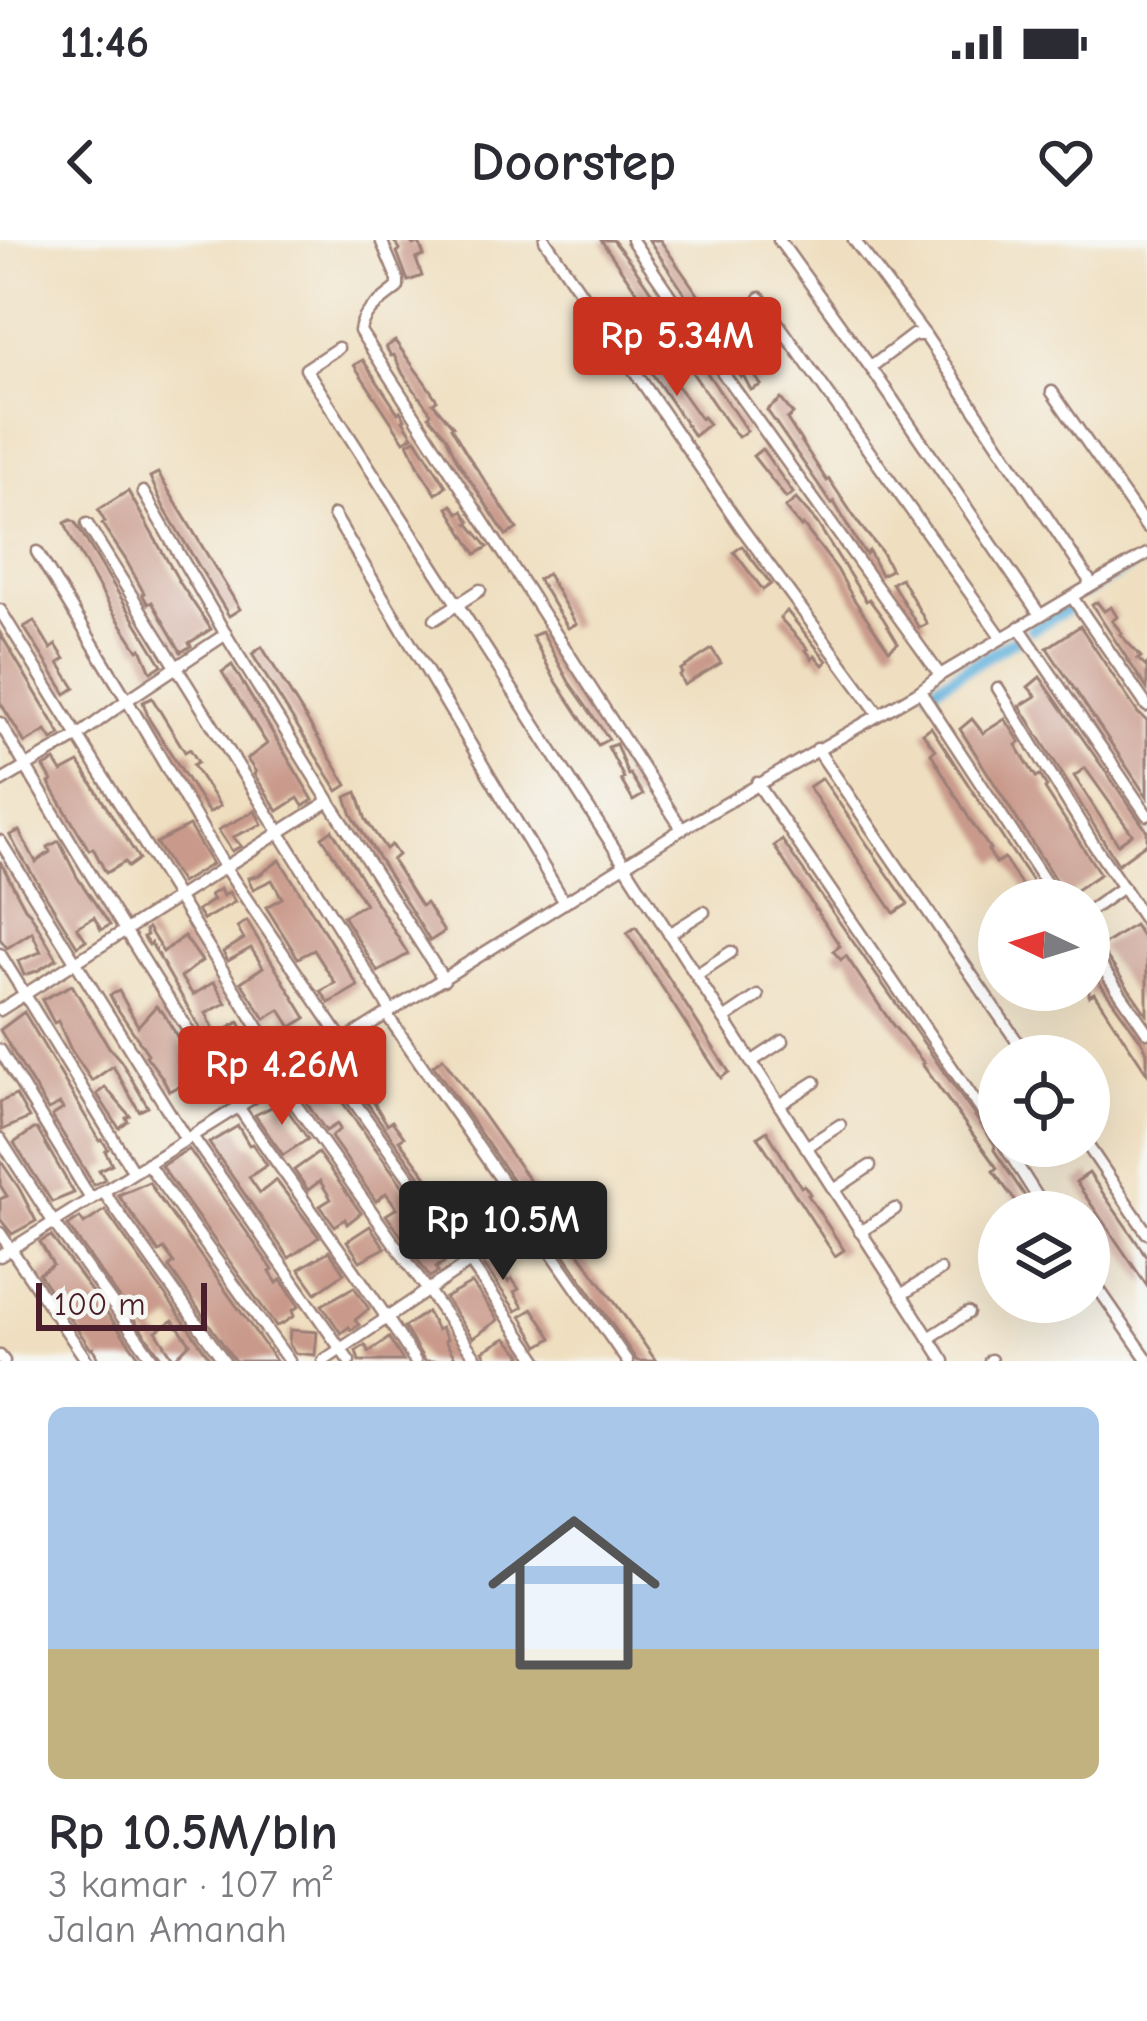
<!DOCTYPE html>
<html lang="id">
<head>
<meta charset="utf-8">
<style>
  body { margin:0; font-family:"Comic Neue",sans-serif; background:#f7f7f7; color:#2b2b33; height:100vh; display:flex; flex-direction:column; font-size:45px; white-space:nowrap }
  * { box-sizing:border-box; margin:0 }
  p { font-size:39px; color:#7c7c81 }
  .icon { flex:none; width:66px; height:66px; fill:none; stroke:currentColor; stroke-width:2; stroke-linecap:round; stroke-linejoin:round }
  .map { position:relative; height:1121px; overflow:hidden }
  .details { display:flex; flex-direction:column; background:#fff; flex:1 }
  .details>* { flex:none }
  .needle { width:78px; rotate:274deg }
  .controls { position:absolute; left:978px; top:639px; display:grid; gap:24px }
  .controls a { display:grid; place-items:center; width:132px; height:132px; border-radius:50%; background:#fff; box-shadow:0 12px 48px #0002; font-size:60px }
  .scale { position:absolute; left:36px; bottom:30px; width:171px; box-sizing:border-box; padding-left:12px; border:6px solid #4a1f2b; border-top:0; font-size:33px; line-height:42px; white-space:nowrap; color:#4a1f2b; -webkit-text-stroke:9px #f6f6f2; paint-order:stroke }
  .price { position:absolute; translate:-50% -102px; padding:0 27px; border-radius:12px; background:#c8321e; color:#fff; font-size:39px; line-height:78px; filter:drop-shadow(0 3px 6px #0008) }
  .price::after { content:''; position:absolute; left:50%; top:72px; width:36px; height:27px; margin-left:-18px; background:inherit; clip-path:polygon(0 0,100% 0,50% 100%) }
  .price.on { background:#222; color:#fff }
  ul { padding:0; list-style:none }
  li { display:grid; align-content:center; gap:24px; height:636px; padding:0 48px }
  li+li { border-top:3px solid #e1e1e2 }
  li span { display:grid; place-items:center; height:372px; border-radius:18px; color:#555 }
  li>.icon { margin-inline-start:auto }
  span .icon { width:216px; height:216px; fill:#fffc; stroke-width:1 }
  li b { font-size:51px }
  .status { display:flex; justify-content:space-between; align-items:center; height:84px; padding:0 60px; background:#fff; direction:ltr }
  .status svg { height:33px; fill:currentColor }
  header { display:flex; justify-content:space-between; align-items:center; height:156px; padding:0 48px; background:#fff; font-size:54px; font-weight:800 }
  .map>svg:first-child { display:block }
</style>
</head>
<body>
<div class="status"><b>11:46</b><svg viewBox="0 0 49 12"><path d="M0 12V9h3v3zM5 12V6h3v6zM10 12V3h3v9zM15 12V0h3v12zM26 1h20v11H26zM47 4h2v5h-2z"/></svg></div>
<header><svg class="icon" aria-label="back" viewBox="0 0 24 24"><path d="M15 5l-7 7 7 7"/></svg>Doorstep<svg class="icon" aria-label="heart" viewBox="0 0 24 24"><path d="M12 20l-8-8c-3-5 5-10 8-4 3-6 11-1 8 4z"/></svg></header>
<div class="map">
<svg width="1147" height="1121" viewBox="0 0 1147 1121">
  <rect width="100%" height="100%" fill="#f6f6f2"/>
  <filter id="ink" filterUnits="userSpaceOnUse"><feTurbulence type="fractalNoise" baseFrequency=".00833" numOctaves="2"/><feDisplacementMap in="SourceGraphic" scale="24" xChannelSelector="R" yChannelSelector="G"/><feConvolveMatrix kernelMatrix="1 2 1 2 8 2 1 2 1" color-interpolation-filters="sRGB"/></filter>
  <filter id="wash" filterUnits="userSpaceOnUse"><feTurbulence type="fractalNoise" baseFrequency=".004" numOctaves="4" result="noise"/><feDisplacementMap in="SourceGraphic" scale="48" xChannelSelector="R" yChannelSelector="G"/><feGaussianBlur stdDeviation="2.7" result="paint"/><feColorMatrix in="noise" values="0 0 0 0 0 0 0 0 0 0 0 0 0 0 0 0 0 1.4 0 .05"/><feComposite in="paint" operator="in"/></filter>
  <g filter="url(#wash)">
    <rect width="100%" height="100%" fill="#efdfc0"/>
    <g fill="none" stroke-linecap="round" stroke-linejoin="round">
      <polyline stroke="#64b3de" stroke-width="3" points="1084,358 1147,321"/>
      <g stroke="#64b3de" stroke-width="12">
        <polyline points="1032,389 1069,368"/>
        <polyline points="930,450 1016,399"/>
      </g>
    </g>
    <g id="blocks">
      <g fill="#c99a8b" fill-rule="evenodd">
        <polygon points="393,0 409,0 413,5 419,3 424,16 416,19 422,36 408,41 397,12 400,10"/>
        <polygon points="601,0 613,0 632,24 747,191 738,197 727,183"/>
        <polygon points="649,0 660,0 761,145 751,150 743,135 741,137 732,125"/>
        <polygon points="395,101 424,141 437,160 433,163 453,186 451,187 467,214 517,289 506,295 457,220 446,196 429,176 431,173 403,134 394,115 391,116 386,107"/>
        <polygon points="651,115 672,147 676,144 701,179 703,177 709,184 694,196 643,120"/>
        <polygon points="363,120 398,173 400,171 405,179 403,180 413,196 404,201 354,125"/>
        <polygon points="781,159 793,174 787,179 827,241 829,239 859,284 881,311 891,330 881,335 869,311 866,314 859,305 834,262 832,264 767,170"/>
        <polygon points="416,199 446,246 436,254 421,231 408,203"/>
        <polygon points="762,209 793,253 786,258 753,216"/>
        <polygon points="158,233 240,369 229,376 164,268 150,237"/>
        <polygon points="128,251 180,343 211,389 189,403 191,406 181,412 152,362 148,364 142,354 144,353 126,320 102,284 105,282 98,270"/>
        <polygon points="796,259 817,283 866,361 869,359 883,378 898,403 889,410 853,358 837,329 803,285 801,287 785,268"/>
        <polygon points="452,265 459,273 463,271 470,282 468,283 488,307 476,314 448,268"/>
        <polygon points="71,280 75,282 162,425 151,432 141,408 138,410 112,370 73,302 65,283"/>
        <polygon points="742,306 771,344 763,350 734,312"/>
        <polygon points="547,334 576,384 568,388 538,339"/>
        <polygon points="901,338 927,384 919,388 892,343"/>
        <polygon points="1097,362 1104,371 1111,367 1117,377 1112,381 1122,393 1120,394 1141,417 1138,419 1145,426 1147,424 1147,449 1092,365"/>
        <polygon points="787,371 827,421 823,425 815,416 812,419 806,410 808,409 780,378"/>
        <polygon points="34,381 51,409 56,405 65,419 59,423 75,448 66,454 24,387"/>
        <polygon points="1080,386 1138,473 1147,481 1147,557 1047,408"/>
        <polygon points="542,392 569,442 609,499 598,505 554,438 532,396"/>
        <polygon points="0,393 61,495 52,500 46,491 25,503 0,462"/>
        <polygon points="262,407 347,545 338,551 252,414"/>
        <polygon points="712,409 721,423 684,445 679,435 682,433 680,430"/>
        <polygon points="232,425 313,560 303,566 298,558 278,571 254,534 256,532 247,519 267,504 222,432"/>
        <path d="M1040,437L1147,591V603L1118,624L1020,466L1036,456L1028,447ZM1085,528L1132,594L1118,604L1074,536Z"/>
        <polygon points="152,458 185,512 190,509 198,522 193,525 220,566 209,573 149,479 143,462"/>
        <polygon points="972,479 983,493 1005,479 1020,502 1016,505 1036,537 1040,535 1047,547 1045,549 1100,634 1066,657 960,489"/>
        <polygon points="931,487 1004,600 1045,660 1031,660 1004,618 996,623 988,610 990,609 970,580 931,513 935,510 923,493"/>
        <polygon points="616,504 628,535 630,534 643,555 633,561 621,540 624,538 608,507"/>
        <polygon points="55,521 62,532 79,523 139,619 128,627 125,622 106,633 93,608 89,610 49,543 52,541 44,527"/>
        <polygon points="822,538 908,664 894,673 809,547"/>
        <polygon points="357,552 366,580 386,609 391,605 398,615 392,620 421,666 426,663 444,692 430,701 352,575 346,557"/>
        <polygon points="255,571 262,584 233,597 241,606 232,611 218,590"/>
        <polygon points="189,586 212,624 181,643 156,603"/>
        <polygon points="332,590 408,714 378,732 343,676 365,664 322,597"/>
        <polygon points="19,591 36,622 50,612 48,607 59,601 77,637 110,685 101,690 94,677 77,687 86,700 77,706 17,609 10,595"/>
        <polygon points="782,600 995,905 994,910 1033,968 1029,972 1012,972 1019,966 993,931 997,928 922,824 924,823 892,784 846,716 841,720 833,711 840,706 774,606"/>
        <polygon points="280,620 358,746 329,763 321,751 335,743 314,710 298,718 266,667 282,658 272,640 253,649 248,638 259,635"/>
        <polygon points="0,621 25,668 30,673 57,719 37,731 24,735 18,721 41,712 32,692 7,708 0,699"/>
        <polygon points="220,649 223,656 229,652 235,662 203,680 197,671 213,660 210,655"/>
        <polygon points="247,681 306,778 291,787 280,770 265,779 241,742 263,727 251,708 228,721 223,712 244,699 237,687"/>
        <polygon points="1134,685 1147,704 1147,775 1100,707"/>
        <polygon points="636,687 729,832 721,838 627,693"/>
        <polygon points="148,688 163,712 184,696 202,721 181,737 182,739 193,755 214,742 226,763 206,773 216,796 239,782 244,792 221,806 224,806 238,829 229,834 216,811 218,810 201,790 151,703 149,705 143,697 147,695 145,690"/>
        <polygon points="1089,728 1142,802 1147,812 1147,833 1094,753 1089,756"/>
        <polygon points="72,745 109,807 121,821 148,867 139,871 113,826 92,841 71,810 58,781 54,783 42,760"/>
        <polygon points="119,751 138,786 156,766 164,774 200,836 169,851 162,837 146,816 148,814 115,765 110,755"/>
        <polygon points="24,772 100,901 102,900 108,909 105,911 112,924 99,930 105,939 94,945 52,876 63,869 60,864 48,870 0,790"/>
        <polygon points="345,815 377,861 374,863 387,884 392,881 404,897 399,900 449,966 444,970 337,821"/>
        <polygon points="443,818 543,960 532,968 433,825"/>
        <polygon points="322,834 405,949 424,983 402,997 386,975 397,968 386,953 376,961 331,897 340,889 337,884 326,891 299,852 293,849 304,841 307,845"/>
        <polygon points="105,847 130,876 126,878 128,881 119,888 97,854"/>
        <polygon points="16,855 29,878 2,890 0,862"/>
        <polygon points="282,862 308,899 283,915 255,875"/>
        <polygon points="238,886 249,905 252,904 267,925 249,937 260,953 276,940 319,997 289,1018 209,903"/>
        <polygon points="34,889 37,889 74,953 52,962 14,903"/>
        <polygon points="767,891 801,947 804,945 810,954 808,955 844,1010 835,1016 758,897"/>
        <polygon points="189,909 273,1030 270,1032 277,1043 281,1040 299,1066 292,1071 294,1076 282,1084 276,1086 161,926"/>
        <polygon points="318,913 361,973 347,984 345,979 335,986 320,966 331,959 320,941 308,950 294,930"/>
        <polygon points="0,920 19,948 36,981 12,994 0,979 0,959 7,956 0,945"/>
        <polygon points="1089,933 1147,1017 1147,1046 1076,942"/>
        <polygon points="149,942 157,955 276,1121 235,1121 169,1027 174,1023 164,1009 159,1012 118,955"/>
        <path d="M105,970L212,1121H164L68,986L80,978L84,984ZM173,1080L190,1103L174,1119L156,1091Z"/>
        <polygon points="553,977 616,1064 656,1121 637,1121 543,983"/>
        <polygon points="370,986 385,1008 360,1021 347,1001"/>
        <polygon points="436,992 453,1015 436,1028 438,1032 430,1037 411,1010"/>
        <polygon points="51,996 140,1118 137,1121 99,1121 93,1108 91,1109 39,1034 53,1025 40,1002"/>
        <polygon points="329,1011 344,1033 316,1053 299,1029"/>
        <polygon points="491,1016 508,1042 512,1039 519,1049 514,1052 523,1067 516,1071 482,1022"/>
        <polygon points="472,1043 498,1080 473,1098 445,1058"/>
        <polygon points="354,1047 369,1069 355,1080 359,1085 351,1090 349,1087 341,1093 322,1065"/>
        <polygon points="533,1069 552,1098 539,1106 521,1076"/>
        <polygon points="427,1072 437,1090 441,1088 447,1099 445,1101 457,1121 425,1121 404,1087"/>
        <polygon points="290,1090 317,1092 315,1115 295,1113 289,1104"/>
        <polygon points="389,1098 403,1121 359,1121 356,1111 365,1105 369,1112"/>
        <polygon points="506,1098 522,1115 516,1121 488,1121 483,1111"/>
      </g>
    </g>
  </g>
  <g filter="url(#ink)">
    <use href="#blocks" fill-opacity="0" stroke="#9c7f76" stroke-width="3"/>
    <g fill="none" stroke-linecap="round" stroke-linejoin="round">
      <g stroke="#9c7f76" stroke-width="15">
        <g id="minor">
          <path d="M381,0L398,40V47C383,60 363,70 360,91L682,589"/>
          <polyline points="545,0 741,287 878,473"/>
          <polyline points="779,0 876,135 1040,375"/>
          <polyline points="854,0 925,95"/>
          <polyline points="760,58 1002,398"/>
          <polyline points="338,108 306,129 944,1121"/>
          <polyline points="871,127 913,95 925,95 1089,340 1088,347 940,435"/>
          <polyline points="1052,152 1147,288"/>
          <polyline points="334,275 565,663"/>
          <polyline points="87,284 391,771"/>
          <polyline points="1088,347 1147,314"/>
          <polyline points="1072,357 1147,466"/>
          <polyline points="0,370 288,836"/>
          <polyline points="435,379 480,350"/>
          <polyline points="1019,387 1147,575"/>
          <polyline points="226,394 127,460 226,629 343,801"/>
          <polyline points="998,448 1094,605 1147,683"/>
          <polyline points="920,451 1057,660"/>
          <path d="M0,483C76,612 154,740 237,865C295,951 360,1033 415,1121"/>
          <polyline points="817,509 1027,816"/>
          <polyline points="0,542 78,496 127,460 37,312"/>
          <polyline points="757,543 999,896"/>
          <polyline points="329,561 444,740"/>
          <polyline points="0,601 186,899"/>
          <polyline points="1089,671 1123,647"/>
          <polyline points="669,694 704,672"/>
          <polyline points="1089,708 1147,792"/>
          <polyline points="0,714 133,931"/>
          <polyline points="696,735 731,712"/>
          <polyline points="0,770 329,561 229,400 143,252"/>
          <polyline points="387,775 627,1121"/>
          <polyline points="724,779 758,756"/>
          <polyline points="0,810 91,959"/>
          <polyline points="321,816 470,1022 538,1121"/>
          <polyline points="751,822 783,801"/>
          <polyline points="291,858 478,1121"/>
          <polyline points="779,865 815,842"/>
          <polyline points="192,896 349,1121"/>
          <polyline points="0,899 54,983 154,1121"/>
          <polyline points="1005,906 1047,972"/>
          <polyline points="1088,906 1147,993"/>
          <polyline points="806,907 840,885"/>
          <polyline points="147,923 289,1121"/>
          <polyline points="834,950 870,926"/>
          <polyline points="103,951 224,1121"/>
          <polyline points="860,992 895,969"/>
          <polyline points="0,993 87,1121"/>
          <polyline points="0,1016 682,589 920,451 940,435 721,130 632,0"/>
          <polyline points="1089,1035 1147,1119"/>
          <polyline points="901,1055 940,1030"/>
          <polyline points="929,1098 968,1073"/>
          <polyline points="0,1116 4,1121"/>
          <polyline points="323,1121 470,1022"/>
          <polyline points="990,1121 991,1120"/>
        </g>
      </g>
      <use href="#minor" stroke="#fff" stroke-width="10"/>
    </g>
  </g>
</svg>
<div class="controls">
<a><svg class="needle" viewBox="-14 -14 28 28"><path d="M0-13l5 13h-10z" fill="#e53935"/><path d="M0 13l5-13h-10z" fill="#7c7c81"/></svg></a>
<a><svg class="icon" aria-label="locate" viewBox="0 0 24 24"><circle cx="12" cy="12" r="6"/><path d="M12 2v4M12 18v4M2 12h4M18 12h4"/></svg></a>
<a><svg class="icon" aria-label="layers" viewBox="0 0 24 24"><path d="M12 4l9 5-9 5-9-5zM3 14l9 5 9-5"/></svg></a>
</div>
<div class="scale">100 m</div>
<b class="price" style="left:677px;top:159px">Rp 5.34M</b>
<b class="price" style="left:282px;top:888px">Rp 4.26M</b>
<b class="price on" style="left:503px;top:1043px">Rp 10.5M</b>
</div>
<section class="details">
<ul>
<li><span style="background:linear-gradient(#a9c7e8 65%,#c2b280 0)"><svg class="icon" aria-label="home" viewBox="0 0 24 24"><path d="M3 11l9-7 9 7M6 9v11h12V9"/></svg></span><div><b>Rp 10.5M/bln</b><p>3 kamar · 107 m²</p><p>Jalan Amanah</p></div></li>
</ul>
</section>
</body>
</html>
